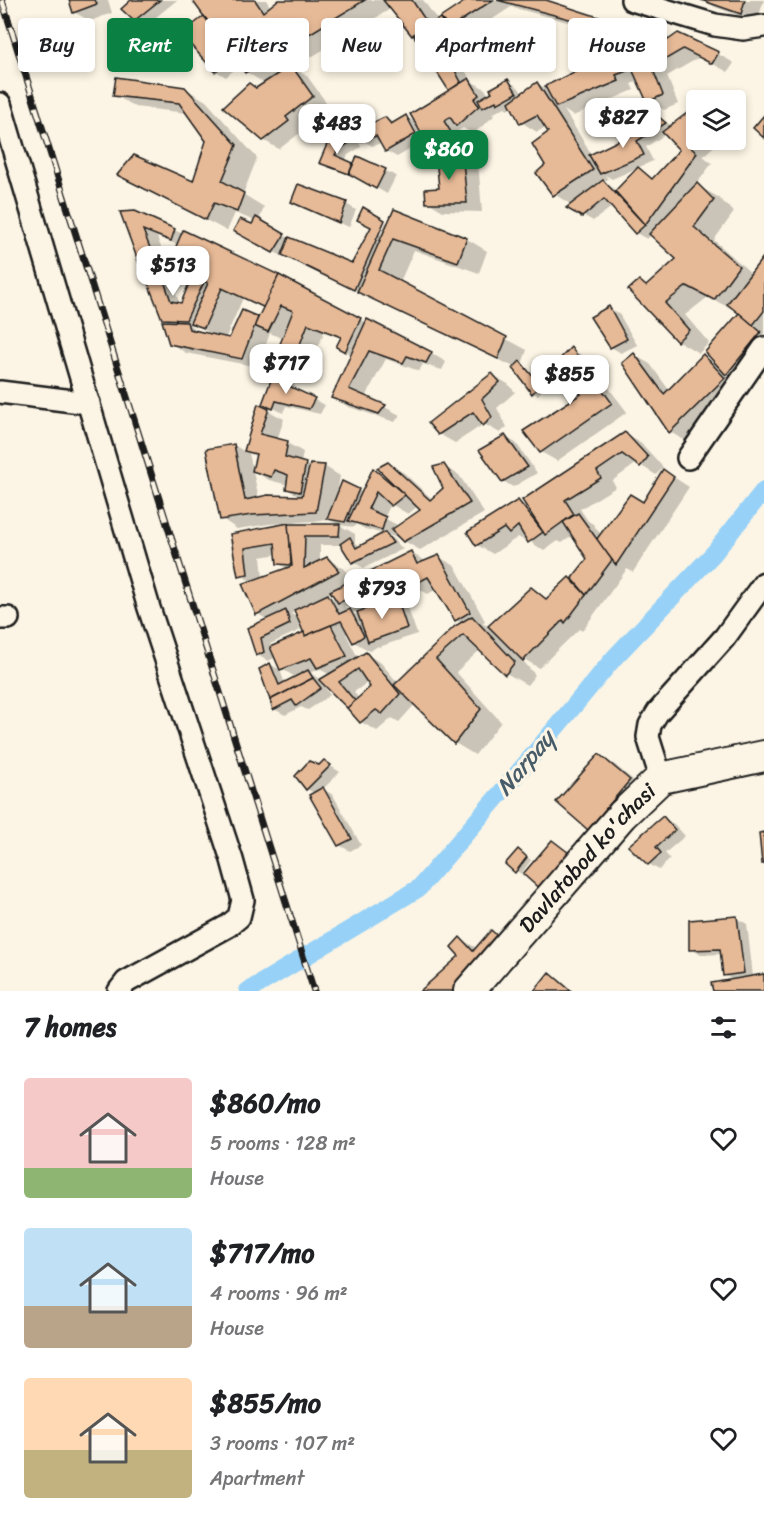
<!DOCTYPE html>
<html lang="en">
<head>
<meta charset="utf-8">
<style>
  body { margin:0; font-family:Sriracha,sans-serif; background:#f6f6f6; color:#202124; height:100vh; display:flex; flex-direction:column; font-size:22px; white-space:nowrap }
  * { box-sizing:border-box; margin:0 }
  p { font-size:20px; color:#757577 }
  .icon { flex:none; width:33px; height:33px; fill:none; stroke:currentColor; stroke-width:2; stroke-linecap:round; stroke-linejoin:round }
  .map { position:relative; height:991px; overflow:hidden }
  .drawer { display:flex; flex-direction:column; background:#fff; flex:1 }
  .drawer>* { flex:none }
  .guide { position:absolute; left:18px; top:18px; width:729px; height:54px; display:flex; gap:12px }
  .controls { position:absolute; left:686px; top:90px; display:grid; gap:12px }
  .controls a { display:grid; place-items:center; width:60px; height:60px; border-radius:6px; background:#fff; box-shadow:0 3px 9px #0003; font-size:30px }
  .price { position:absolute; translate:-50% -51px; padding:0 14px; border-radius:12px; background:#fff; color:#222; font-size:20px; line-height:39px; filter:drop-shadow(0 2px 3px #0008) }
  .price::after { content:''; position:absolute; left:50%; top:36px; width:18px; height:14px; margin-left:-9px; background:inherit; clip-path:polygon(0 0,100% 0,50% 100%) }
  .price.active { background:#0b8043; color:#fff }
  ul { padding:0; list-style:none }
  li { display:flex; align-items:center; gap:18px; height:150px; padding:0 24px }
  li span { display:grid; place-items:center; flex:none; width:168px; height:120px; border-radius:6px; color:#555 }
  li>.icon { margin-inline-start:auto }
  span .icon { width:72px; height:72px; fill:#fffc; stroke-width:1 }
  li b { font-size:26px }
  h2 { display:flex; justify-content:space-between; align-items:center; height:72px; padding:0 24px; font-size:26px }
  .tag { padding:0 21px; border-radius:6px; background:#fff; box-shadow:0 3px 9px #0003; font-size:21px; line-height:54px }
  .tag.active { background:#0b8043; color:#fff }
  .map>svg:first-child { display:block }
</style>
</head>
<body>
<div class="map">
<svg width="764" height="991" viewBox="0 0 764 991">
  <rect width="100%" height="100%" fill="#fcf5e5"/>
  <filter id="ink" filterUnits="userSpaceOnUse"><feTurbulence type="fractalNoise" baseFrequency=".0167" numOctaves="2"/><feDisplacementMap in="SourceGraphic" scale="12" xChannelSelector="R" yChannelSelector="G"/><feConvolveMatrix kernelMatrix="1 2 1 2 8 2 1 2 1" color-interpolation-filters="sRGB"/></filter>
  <g filter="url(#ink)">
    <g fill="#0003" fill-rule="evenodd">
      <polygon points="70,0 108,0 112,13 90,21 74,12"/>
      <polygon points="133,0 177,0 145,26 135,20"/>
      <path d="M194,0H266L271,8L281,0H423L438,21L470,0H541L614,23L629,32L627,38L511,7L467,36L457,31L474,57L463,66L471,81L485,89L489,96L508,81L518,87L523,94L538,84L549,90L638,51L665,37L670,40L678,35L718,54L734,63L728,72L700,57L667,76L678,104L664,110L648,101L639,81L631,84L634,90L573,116L564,110L592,155L632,136L659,118L672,126L691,112L696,115V140H721L703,156L712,163L696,185L718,197L734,212L714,240L752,274L764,258V357L743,383L730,376L740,387L686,441L670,432L624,364L634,355L650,364L669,390L703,356L717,364L740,313L708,297L685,315L709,343L699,353L678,341L630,290L639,282L648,287L678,259L652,234L647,239L636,233L613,206L593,221L569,207L572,205L554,194L547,166L550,132L546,127L537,132L521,122L513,106L508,109L505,107L492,114L494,116L473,134L463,128L458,131L478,160L482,212L443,211L428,202L441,190L438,157L426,140L397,157L386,151L382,143L372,146L362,140L385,118L395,124L406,117L417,123L451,91L417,37L413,35L392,8L293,68L307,76L328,105L300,126L304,130L279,149L263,140L258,89L266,84L246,72L241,64L226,77L216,71L206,17ZM666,134L681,150L654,179L638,169L617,192L613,188L603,182L608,179L605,175L612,179L653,161L646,147Z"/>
      <polygon points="703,0 764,0 757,22 715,7"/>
      <polygon points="184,88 206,101 257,158 243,194 264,207 259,221 294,241 353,265 372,227 363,209 377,234 381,234 386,222 389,224 467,239 487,251 479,273 414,250 400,282 527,350 522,364 525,366 544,388 538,395 533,393 514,367 380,303 285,255 284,257 245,237 255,221 235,213 227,231 120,175 194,184 207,140 187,113 135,107 115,95"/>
      <polygon points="347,134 358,140 361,147 348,155 345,161 354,165 358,158 396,176 387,194 361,179 331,168 321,162"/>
      <polygon points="293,202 346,204 356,210 349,227 303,208"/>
      <path d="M122,213L174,230L279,277L367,323L431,353L446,362L442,370L423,364L419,371L386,359L365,397L400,415L395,422L349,407L333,398L352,355L338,346L341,338L324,332L311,365L280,348L283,339L270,333L258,367L186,353L170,343L171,323L163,318L151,273L142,268ZM157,237L178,245L203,280L181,307L169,275H172ZM243,298L265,308L259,320L243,312L230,340L225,339ZM189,325H196L215,336L202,332Z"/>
      <polygon points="609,308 619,314 637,345 621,353 611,347"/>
      <polygon points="571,349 586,358 627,412 557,461 541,452 583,395"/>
      <polygon points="492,375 508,384 515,392 497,408 507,427 500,433 484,424 455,443 439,434"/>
      <polygon points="274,377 285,380 295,386 292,390 325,405 320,414 286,406 283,413 264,403"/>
      <path d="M259,406L284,419L277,440L287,443L303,452L301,463L311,467L324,466L340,476L337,494L358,490L363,493L373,470L391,480L388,464L404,473L433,500L445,488L443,466L459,475L484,513L420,550L404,541L398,535L397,538L389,535L403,549L364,568L353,562L342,545H320V562L327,559L343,568L354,581L411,553L427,562L439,557L455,566L485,621L482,623L489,627L531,589L548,599L570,578L572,580L588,559L573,535L562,543L558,541L544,551L528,540L525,541L518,537L493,554L477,545L518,502L528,507L625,434L641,443L663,467L656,475L637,463L612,481L616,487L580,509L588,521L593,524L601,535L644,503L664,471L689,487L633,572L627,569L582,631L579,629L539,668L519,656L535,675L527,685L506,673L481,649L456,672L501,722L475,755L455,743L415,704L399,722L392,718L377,731L361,722L326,685L324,686L330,695L308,710L301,707L285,715L274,709L270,664L280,670L285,684L297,678L282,669L276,657L268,661L257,655L248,629L268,620L258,614L253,582L240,575L232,536L291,526L339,525L355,534V542L361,547L384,534L365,529L356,524L355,527L339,525L330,520L269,524L237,529L222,519L234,445L245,452ZM249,453L257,457L253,471L269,480L288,485L287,489L303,498L259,499ZM391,504L408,514L418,506L422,510L399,526L384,518ZM277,554L278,563L288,569L263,578L261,557ZM412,585L428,594L437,589L456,620L462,623L398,683L381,663L366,654L358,658L346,634L349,633L354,642L370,651L378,646L379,647L417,634L407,605L397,599L360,617L355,614L351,616L350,614ZM332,592L339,602L327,595ZM344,605L353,610L348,612ZM296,611L306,633L271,648L270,644L300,630L297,617L291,614ZM320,669L330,675L321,680L310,673ZM368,682L372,687L359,699L354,692Z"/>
      <polygon points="505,437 516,443 537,473 513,487 503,481"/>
      <polygon points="599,755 615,765 645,790 605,838 589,829 558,802"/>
      <polygon points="324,762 340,772 323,789 333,795 361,845 350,851 339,845 314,793 307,789 319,766"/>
      <polygon points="663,818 674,824 685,836 665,853 670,859 659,870 649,864"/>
      <polygon points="523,854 531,860 521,874 508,864"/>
      <polygon points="736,918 747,924 753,977 764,975 764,991 714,991 734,981 724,975 722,954 701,955 691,949"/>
      <polygon points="492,932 507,941 422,991 461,956 460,939 477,948"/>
      <polygon points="550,974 560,980 573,991 536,991"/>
    </g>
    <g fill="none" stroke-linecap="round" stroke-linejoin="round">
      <polyline stroke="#97d1f7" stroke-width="18" points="248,991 419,888 522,768 614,658 714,553 764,490"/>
    </g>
    <g fill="#e7ba97" stroke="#1c1c1c" stroke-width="1.5">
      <polygon points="69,0 95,0 97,4 73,13"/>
      <polygon points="131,0 160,0 134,21 121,9"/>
      <polygon points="192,0 255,0 263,12 278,0 365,0 245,73"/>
      <polygon points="383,0 412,0 426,21 412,36"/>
      <polygon points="467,0 493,0 450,28 440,18"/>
      <polygon points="497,0 546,0 614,22 611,30"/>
      <polygon points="701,0 745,0 741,14"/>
      <polygon points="204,16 233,56 215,72 181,34"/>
      <polygon points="440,18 460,48 448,57 461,82 449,91 414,36"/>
      <polygon points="678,33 719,52 712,64 683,49 652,67 663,95 647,102 632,69 643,65 637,50 665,35 668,40"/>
      <polygon points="637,50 643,65 616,75 619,81 556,107 545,86 574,72"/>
      <polygon points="291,65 313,96 286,117 289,121 263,141 223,107 249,83 256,88"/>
      <polygon points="116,77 185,87 237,145 222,181 244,193 237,212 214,203 206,220 117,175 134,155 193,181 206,141 179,103 113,96"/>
      <polygon points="469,78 479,95 474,99 479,106 456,126 450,117 444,121 462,150 435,157 410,114"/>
      <polygon points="508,79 517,93 497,104 496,101 482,108 478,100 492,92 490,89"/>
      <polygon points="537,82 593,170 553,196 536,173 545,165 532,144 548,132 537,115 520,124 509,102"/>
      <polygon points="691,110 696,116 696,140 689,146 697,153 645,225 615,191 638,167 652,179 679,150 662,132"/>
      <polygon points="406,115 416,134 385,152 376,136 361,141 357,130 385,117 391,124"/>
      <polygon points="764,115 764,138 753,128"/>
      <polygon points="659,117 666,123 637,141 644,155 600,174 589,155 632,134"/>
      <polygon points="347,133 352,141 338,150 335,155 353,163 349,174 319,163 328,142"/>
      <polygon points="462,150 467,203 426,203 425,189 439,188 436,157"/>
      <polygon points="357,156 386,169 376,189 349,174"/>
      <polygon points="603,180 645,225 635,234 604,199 582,217 566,208"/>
      <polygon points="697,183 714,200 694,227 739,266 714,300 687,286 665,303 689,330 677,342 628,290 639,280 646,286 676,259 649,234"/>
      <polygon points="298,184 347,202 339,223 291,202"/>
      <polygon points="363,207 385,220 354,290 282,255 289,237 352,263 371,227 357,220"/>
      <polygon points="394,209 467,238 458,262 393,239 379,270 507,337 498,359 357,292"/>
      <polygon points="135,211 175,229 171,241 143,230 157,266 141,269 120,212"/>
      <polygon points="256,217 285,234 273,253 233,231 240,219 252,224"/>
      <polygon points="183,230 279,275 265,308 222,288 204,328 190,323 208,283 169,263"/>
      <polygon points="764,256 764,311 753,325 727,304"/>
      <polygon points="160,269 171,301 181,303 192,276 204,282 186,320 162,319 144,273"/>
      <polygon points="279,275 361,318 345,352 336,347 341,337 308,324 295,357 278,349 293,311 281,306 268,332 254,326"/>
      <polygon points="609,306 627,339 610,348 590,317"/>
      <polygon points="242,310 258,317 242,359 169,344 162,321 187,322 189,329 229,338"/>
      <polygon points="739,313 761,332 726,375 705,352"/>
      <polygon points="367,319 432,352 426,363 407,356 403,363 369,351 349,389 386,405 379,414 331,398"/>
      <polygon points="571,347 612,403 540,453 523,431 581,394 558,361"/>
      <polygon points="634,353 664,394 703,354 725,378 669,433 622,363"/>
      <polygon points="520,361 540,385 532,394 513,368"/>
      <polygon points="492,373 500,382 482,399 492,417 483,426 473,412 438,435 428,423"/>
      <polygon points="273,375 285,378 282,383 315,398 309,409 276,401 273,409 262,404"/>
      <polygon points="258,404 269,409 260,434 288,441 285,457 306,463 300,492 286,489 288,475 274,470 271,477 252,471 256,454 244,451"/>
      <polygon points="625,432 648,457 640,467 622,454 597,471 601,478 565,500 574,514 545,535 522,500"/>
      <polygon points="505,435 528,467 502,482 479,450"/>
      <polygon points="234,444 245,500 268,495 302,496 310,464 325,465 316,512 252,515 220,520 206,449"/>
      <polygon points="388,462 430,500 443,488 433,467 444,464 470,503 403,542 391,530 420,510 377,468"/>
      <polygon points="373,468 405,495 391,506 376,492 368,509 386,517 382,530 348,521"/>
      <polygon points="663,469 674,477 616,565 596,540 630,494 643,502"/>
      <polygon points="342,481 359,489 345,522 327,519"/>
      <polygon points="518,500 543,532 528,543 518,526 509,534 504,528 476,546 467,532"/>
      <polygon points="578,513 612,560 586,595 572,578 587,559 563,522"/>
      <polygon points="289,523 291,565 277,564 275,543 245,548 248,574 238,576 230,534"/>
      <polygon points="288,524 340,524 339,536 305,536 304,568 327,557 339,571 256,615 242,584 292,566"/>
      <polygon points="385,532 393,543 352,563 340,544 350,537 356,548"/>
      <polygon points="411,551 417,564 439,555 470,612 455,621 428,577 411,586 404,573 338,603 330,591"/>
      <polygon points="569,577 586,595 565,623 563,620 523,661 488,626 531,587 546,599"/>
      <polygon points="328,594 339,614 350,609 364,636 353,643 341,621 305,636 294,610"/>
      <polygon points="397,598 407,628 368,642 357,612"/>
      <polygon points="286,610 290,624 261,638 264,652 256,656 247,628"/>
      <polygon points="472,616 515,662 505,675 463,635 436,659 481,709 454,744 394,685 455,626"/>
      <polygon points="331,625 347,656 317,668 311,658 280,670 270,647 304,632 305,636"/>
      <polygon points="366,652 400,694 382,714 376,710 360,723 347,708 370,687 358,669 339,682 355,701 347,708 319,680"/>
      <polygon points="270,663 279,685 308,670 313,678 270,700 259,669"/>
      <polygon points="313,678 321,688 296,706 292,700 273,710 270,700"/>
      <polygon points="599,754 630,780 588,830 556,802"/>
      <polygon points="324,760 331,765 306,790 295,776 309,761 319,765"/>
      <polygon points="323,787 352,839 338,846 309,795"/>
      <polygon points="663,816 675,830 656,847 661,853 648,865 628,846"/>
      <polygon points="764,832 764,864 762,864 759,833"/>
      <polygon points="552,840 573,856 543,892 523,874"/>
      <polygon points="518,849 527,857 515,873 505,864"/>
      <polygon points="737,916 744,973 723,976 720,949 689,950 689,920"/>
      <polygon points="491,930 503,941 455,991 420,991 459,956 451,947 460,937 473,951"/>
      <polygon points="549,972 571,991 534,991"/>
      <polygon points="764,974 764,991 713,991 711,983"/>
    </g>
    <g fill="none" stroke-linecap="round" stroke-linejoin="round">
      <g stroke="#1c1c1c" stroke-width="26">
        <g id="street">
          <polyline points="632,0 715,25 743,29 764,26"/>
          <polyline points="0,104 149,608 232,860 243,900 239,917 228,926 126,982 119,991"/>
          <polyline points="0,392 89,403"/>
          <polyline points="688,458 764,348"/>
          <polyline points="0,618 8,618"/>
          <polyline points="661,778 648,737 650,725 658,712 725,637 764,583"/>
        </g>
      </g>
      <g stroke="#1c1c1c" stroke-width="34">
        <g id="secondary">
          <path id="s1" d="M469,991L622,815L661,778L764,756"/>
        </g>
      </g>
      <use href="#street" stroke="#fcf5e5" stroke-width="21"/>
      <use href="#secondary" stroke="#fcf5e5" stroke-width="30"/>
      <g stroke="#1c1c1c" stroke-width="7">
        <polyline id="rail" points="2,0 314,991"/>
      </g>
      <use href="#rail" stroke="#fcf5e5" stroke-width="4.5" stroke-dasharray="14" stroke-linecap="butt"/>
    </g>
  </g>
  <g text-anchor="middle" stroke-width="6" stroke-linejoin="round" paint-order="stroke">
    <g font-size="22" fill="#1c1c1c" stroke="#fcf5e5">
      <text dy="8" stroke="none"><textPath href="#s1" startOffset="178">Davlatobod ko'chasi</textPath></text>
    </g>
    <g font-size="24" font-style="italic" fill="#475b69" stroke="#fcf5e5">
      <text transform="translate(525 763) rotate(-50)" y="8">Narpay</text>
    </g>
  </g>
</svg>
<div class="controls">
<a><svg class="icon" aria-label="layers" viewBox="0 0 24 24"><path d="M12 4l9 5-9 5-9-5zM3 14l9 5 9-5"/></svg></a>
</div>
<b class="price" style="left:623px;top:149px">$827</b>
<b class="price" style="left:337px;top:155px">$483</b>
<b class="price active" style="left:449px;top:181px">$860</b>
<b class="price" style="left:173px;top:297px">$513</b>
<b class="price" style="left:286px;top:395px">$717</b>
<b class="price" style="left:570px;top:406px">$855</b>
<b class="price" style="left:382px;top:620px">$793</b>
<div class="guide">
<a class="tag">Buy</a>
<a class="tag active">Rent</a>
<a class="tag">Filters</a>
<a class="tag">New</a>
<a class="tag">Apartment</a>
<a class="tag">House</a>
</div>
</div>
<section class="drawer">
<h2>7 homes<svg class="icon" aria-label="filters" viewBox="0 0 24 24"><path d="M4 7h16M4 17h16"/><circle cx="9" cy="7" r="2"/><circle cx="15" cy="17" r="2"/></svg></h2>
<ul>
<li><span style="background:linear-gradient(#f6c9c9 75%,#8fb573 0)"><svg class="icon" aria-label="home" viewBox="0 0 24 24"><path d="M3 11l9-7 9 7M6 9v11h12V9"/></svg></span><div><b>$860/mo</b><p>5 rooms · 128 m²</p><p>House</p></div><svg class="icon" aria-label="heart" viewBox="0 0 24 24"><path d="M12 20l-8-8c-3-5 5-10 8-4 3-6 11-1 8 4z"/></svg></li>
<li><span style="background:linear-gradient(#bfe0f5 65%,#b9a48a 0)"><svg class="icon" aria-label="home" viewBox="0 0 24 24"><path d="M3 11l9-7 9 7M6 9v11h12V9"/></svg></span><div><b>$717/mo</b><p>4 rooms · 96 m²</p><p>House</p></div><svg class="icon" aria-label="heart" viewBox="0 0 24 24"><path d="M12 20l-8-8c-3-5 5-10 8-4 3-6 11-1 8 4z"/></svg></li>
<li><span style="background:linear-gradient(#ffd9b3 60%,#c2b280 0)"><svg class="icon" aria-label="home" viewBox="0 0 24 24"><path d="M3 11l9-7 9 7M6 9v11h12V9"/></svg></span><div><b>$855/mo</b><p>3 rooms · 107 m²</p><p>Apartment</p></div><svg class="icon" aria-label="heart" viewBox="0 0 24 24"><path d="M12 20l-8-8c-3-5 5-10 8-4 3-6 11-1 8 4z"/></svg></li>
</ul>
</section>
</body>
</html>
